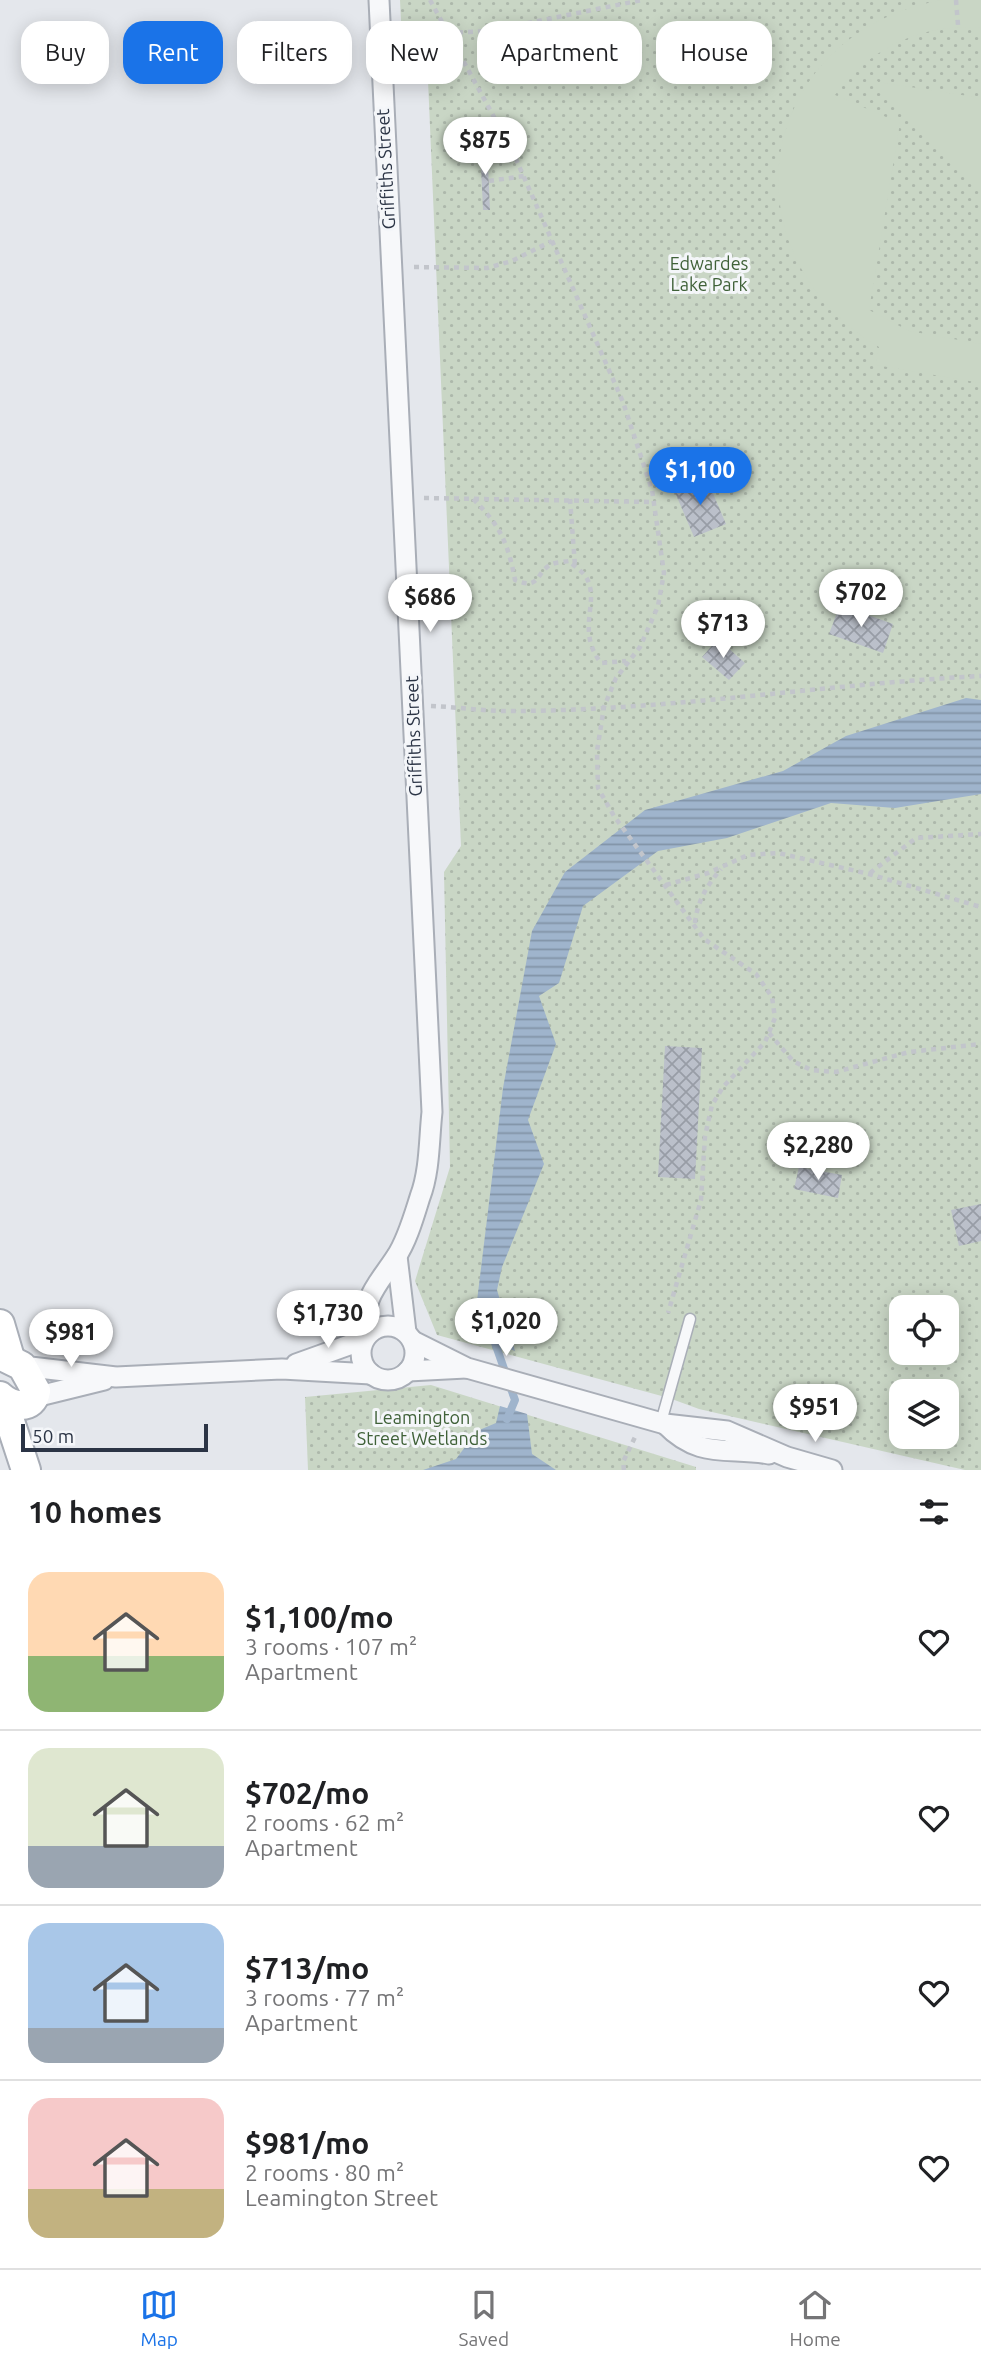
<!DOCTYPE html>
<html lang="en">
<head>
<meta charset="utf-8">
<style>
  body { margin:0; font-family:Ubuntu,sans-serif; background:#f2f2f2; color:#202124; height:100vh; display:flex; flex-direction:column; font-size:26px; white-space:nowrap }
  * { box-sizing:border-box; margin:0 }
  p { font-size:23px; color:#757577 }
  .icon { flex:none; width:38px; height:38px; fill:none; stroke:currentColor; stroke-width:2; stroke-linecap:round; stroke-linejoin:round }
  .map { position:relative; height:1470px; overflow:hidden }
  .sheet { display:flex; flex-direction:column; background:#fff; flex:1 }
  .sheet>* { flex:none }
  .guide { position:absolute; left:21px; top:21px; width:940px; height:63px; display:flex; gap:14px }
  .fabs { position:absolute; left:889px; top:1295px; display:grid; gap:14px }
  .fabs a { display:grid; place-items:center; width:70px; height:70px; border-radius:14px; background:#fff; box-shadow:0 4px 18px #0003; font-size:35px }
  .scale { position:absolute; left:21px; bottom:18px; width:187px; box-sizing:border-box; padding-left:7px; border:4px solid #2b3445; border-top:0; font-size:19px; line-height:24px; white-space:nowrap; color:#2b3445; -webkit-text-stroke:5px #f4f6f9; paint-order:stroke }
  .price { position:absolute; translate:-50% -60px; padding:0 16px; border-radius:24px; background:#fff; color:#222; font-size:23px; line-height:46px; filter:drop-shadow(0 2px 4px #0008) }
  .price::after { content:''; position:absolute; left:50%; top:42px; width:21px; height:16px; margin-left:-10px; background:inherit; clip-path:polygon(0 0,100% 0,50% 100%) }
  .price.current { background:#1a73e8; color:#fff }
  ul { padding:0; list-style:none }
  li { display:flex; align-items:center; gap:21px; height:175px; padding:0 28px }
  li+li { border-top:2px solid #e0e0e0 }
  li span { display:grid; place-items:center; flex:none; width:196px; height:140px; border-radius:21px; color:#555 }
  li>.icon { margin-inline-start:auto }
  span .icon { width:84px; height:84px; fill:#fffc; stroke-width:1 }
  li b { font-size:30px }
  h2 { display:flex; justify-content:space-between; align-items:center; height:84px; padding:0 28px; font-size:30px }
  .pill { padding:0 24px; border-radius:21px; background:#fff; box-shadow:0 4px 18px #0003; font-size:24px; line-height:63px }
  .pill.current { background:#1a73e8; color:#fff }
  .dock { display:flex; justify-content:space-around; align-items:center; height:98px; border-top:2px solid #e0e0e0; background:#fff; font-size:19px; color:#757577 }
  .dock a { display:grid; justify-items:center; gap:4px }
  .dock .current { color:#1a73e8 }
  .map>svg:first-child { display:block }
</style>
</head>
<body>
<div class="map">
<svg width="981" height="1470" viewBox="0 0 981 1470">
  <defs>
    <pattern id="green-dots" width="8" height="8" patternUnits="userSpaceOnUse" patternTransform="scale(1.75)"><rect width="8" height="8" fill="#c9d6c5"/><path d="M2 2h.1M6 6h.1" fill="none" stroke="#adb8ab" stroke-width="1.8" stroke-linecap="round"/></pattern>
    <pattern id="water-rules" width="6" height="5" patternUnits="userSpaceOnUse" patternTransform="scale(1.75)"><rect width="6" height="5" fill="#9fb4cc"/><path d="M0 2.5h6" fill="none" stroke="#8293a7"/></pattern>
    <pattern id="building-cross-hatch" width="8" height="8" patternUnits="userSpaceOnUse" patternTransform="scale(1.75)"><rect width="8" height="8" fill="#bbc0ca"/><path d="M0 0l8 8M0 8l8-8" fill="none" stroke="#989da6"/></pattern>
  </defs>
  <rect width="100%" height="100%" fill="#e4e7ec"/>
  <g fill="url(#green-dots)" fill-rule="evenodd">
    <path d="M400,0H981V1470H965L699,1409L669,1398L437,1335L415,1281L450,1167L444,872L461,846L427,57L402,42ZM901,1307H947V1353H901ZM901,1391H947V1437H901Z"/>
    <polygon points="431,1385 696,1467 696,1470 308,1470 305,1397"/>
  </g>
  <g fill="#c9d6c5">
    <path d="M942,0H981V28C922,23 870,48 835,95L900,123L869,310L909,331L981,344V383L876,365L879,347C719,251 757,33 942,0Z"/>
    <polygon points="875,77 878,82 981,98 981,194 877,85 870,85 870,78"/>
  </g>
  <g fill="url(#water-rules)">
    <polygon points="966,698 981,700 981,794 895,808 831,803 727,838 658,851 583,906 559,983 539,996 556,1044 528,1120 544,1164 502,1267 497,1290 515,1351 495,1343 472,1342 503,1088 532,931 565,872 645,810 783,771 846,736"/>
    <polygon points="500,1406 527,1414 532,1454 556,1470 423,1470 456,1459 477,1431 496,1423"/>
  </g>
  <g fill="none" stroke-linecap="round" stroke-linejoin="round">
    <polyline stroke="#9fb4cc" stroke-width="8" points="495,1343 515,1400 507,1419"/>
  </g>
  <g fill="url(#building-cross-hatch)">
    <polygon points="487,143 490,210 483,210 480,144"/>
    <polygon points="706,477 726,524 694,537 674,490"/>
    <polygon points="840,605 893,624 883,653 829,634"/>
    <polygon points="718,639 745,663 729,680 702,657"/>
    <polygon points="665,1046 702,1048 695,1179 658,1177"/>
    <polygon points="799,1167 842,1175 838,1198 794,1189"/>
    <polygon points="981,1204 981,1241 959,1246 951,1210"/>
  </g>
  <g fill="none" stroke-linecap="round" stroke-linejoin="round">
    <g stroke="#a9aeb7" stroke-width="13">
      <polyline id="lane" points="661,1422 690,1319"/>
    </g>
    <g stroke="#a9aeb7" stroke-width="23">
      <g id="street">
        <polyline points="397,1256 406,1332"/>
        <circle cx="388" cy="1353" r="27"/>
        <path d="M367,1334C361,1297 378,1285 396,1257C407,1241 414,1216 420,1197C430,1171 429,1139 432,1112L379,0"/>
        <polyline points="413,1341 467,1368 665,1424 727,1431 787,1457 832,1470"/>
        <polyline points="296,1364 363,1340"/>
        <polyline points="22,1366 116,1377 282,1369 371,1374"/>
        <polyline points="408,1371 466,1368"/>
        <polyline points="35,1397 104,1380"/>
        <path d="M665,1424C699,1459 726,1447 769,1454"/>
      </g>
    </g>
    <g stroke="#a9aeb7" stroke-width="32">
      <g id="secondary">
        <polyline points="0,1324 10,1358"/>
        <path d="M0,1355L22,1366L36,1391C33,1411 12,1407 0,1396"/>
        <polyline points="3,1400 26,1470"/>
      </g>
    </g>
    <g stroke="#c2c5cb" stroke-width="4.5" stroke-dasharray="5 5" stroke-linecap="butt">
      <polyline points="430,0 512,150 623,402 652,490 664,573 658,606 640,647 616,678 604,707 597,751 598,788 614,816 704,939 756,974 772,997 775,1018 765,1042 723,1087 712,1105 705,1136 701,1200 668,1313"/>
      <polyline points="956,0 958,25"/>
      <polyline points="448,33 488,31 642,0"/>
      <polyline points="489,181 524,176"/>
      <polyline points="414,267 487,268 512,261 552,241"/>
      <polyline points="424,498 654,502"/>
      <path d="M473,499C500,525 508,543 515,580C541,591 535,572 552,564C557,562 565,562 569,561C574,566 582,571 586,577C601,601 575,630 601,663L626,661"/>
      <polyline points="570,499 575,566"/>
      <path d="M431,706C459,707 488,712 516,711C672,710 826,684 981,676"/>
      <polyline points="870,873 916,838 981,834"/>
      <polyline points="666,885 708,873 748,855 778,853 869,874 981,907"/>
      <path d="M695,923C697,902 707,885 721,869"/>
      <polyline points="769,1033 793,1061 811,1070 836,1072 909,1052 981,1044"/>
      <polyline points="624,1470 623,1462 636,1435"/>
    </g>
    <use href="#lane" stroke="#f7f8fa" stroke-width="10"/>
    <use href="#street" stroke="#f7f8fa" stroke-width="19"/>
    <use href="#secondary" stroke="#fff" stroke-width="28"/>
  </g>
  <g text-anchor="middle" stroke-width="6" stroke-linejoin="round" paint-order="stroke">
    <g font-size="18" fill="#2b3445" stroke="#f4f6f9">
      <text transform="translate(386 169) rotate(-93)" y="6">Griffiths Street</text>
      <text transform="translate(414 736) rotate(-92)" y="6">Griffiths Street</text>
    </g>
    <g font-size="18" fill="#3f6138" stroke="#f4f6f9">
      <text x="709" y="270">Edwardes<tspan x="709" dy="21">Lake Park</tspan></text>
      <text x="422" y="1424">Leamington<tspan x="422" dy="21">Street Wetlands</tspan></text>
    </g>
  </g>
</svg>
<div class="fabs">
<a><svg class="icon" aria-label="locate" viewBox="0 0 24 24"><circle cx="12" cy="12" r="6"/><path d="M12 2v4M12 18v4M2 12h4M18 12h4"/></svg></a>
<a><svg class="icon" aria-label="layers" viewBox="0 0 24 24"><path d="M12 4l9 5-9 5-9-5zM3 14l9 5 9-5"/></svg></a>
</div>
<div class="scale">50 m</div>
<b class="price" style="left:485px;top:177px">$875</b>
<b class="price current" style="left:700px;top:507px">$1,100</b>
<b class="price" style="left:861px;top:629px">$702</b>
<b class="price" style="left:430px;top:634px">$686</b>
<b class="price" style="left:723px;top:660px">$713</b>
<b class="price" style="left:818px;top:1182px">$2,280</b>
<b class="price" style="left:328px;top:1350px">$1,730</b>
<b class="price" style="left:506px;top:1358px">$1,020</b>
<b class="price" style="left:71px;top:1369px">$981</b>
<b class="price" style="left:815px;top:1444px">$951</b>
<div class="guide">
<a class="pill">Buy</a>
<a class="pill current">Rent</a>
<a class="pill">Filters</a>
<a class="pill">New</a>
<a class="pill">Apartment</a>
<a class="pill">House</a>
</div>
</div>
<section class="sheet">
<h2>10 homes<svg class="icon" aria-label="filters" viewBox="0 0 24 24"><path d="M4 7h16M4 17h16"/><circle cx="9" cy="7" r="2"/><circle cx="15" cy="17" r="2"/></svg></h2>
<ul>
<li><span style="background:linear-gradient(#ffd9b3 60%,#8fb573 0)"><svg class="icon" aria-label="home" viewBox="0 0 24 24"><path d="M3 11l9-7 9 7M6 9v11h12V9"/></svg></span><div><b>$1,100/mo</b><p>3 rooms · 107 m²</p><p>Apartment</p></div><svg class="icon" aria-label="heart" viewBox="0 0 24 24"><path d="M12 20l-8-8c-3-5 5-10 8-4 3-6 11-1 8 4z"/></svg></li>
<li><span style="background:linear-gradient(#dfe7d0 70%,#9aa5b1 0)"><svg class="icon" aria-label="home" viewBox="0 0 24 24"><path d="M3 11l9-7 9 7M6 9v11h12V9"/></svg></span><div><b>$702/mo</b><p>2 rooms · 62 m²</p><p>Apartment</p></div><svg class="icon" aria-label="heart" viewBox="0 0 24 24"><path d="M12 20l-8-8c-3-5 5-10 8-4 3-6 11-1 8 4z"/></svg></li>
<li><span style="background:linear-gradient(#a9c7e8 75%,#9aa5b1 0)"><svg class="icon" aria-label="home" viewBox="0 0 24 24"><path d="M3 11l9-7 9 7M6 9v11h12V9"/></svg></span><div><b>$713/mo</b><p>3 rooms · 77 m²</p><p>Apartment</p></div><svg class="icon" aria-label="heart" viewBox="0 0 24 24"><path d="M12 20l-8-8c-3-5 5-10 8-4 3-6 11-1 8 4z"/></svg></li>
<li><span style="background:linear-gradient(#f6c9c9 65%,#c2b280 0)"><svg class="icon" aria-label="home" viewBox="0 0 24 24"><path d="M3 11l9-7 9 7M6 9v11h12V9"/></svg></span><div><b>$981/mo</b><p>2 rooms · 80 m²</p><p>Leamington Street</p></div><svg class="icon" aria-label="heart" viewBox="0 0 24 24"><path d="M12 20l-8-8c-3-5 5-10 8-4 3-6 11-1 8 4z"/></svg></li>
</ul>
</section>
<nav class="dock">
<a class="current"><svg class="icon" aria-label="map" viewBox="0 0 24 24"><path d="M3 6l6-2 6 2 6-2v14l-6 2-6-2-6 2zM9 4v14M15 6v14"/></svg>Map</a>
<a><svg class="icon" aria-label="saved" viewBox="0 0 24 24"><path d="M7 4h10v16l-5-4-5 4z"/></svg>Saved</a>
<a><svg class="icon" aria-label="home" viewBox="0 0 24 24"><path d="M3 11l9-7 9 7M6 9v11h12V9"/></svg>Home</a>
</nav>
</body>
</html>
